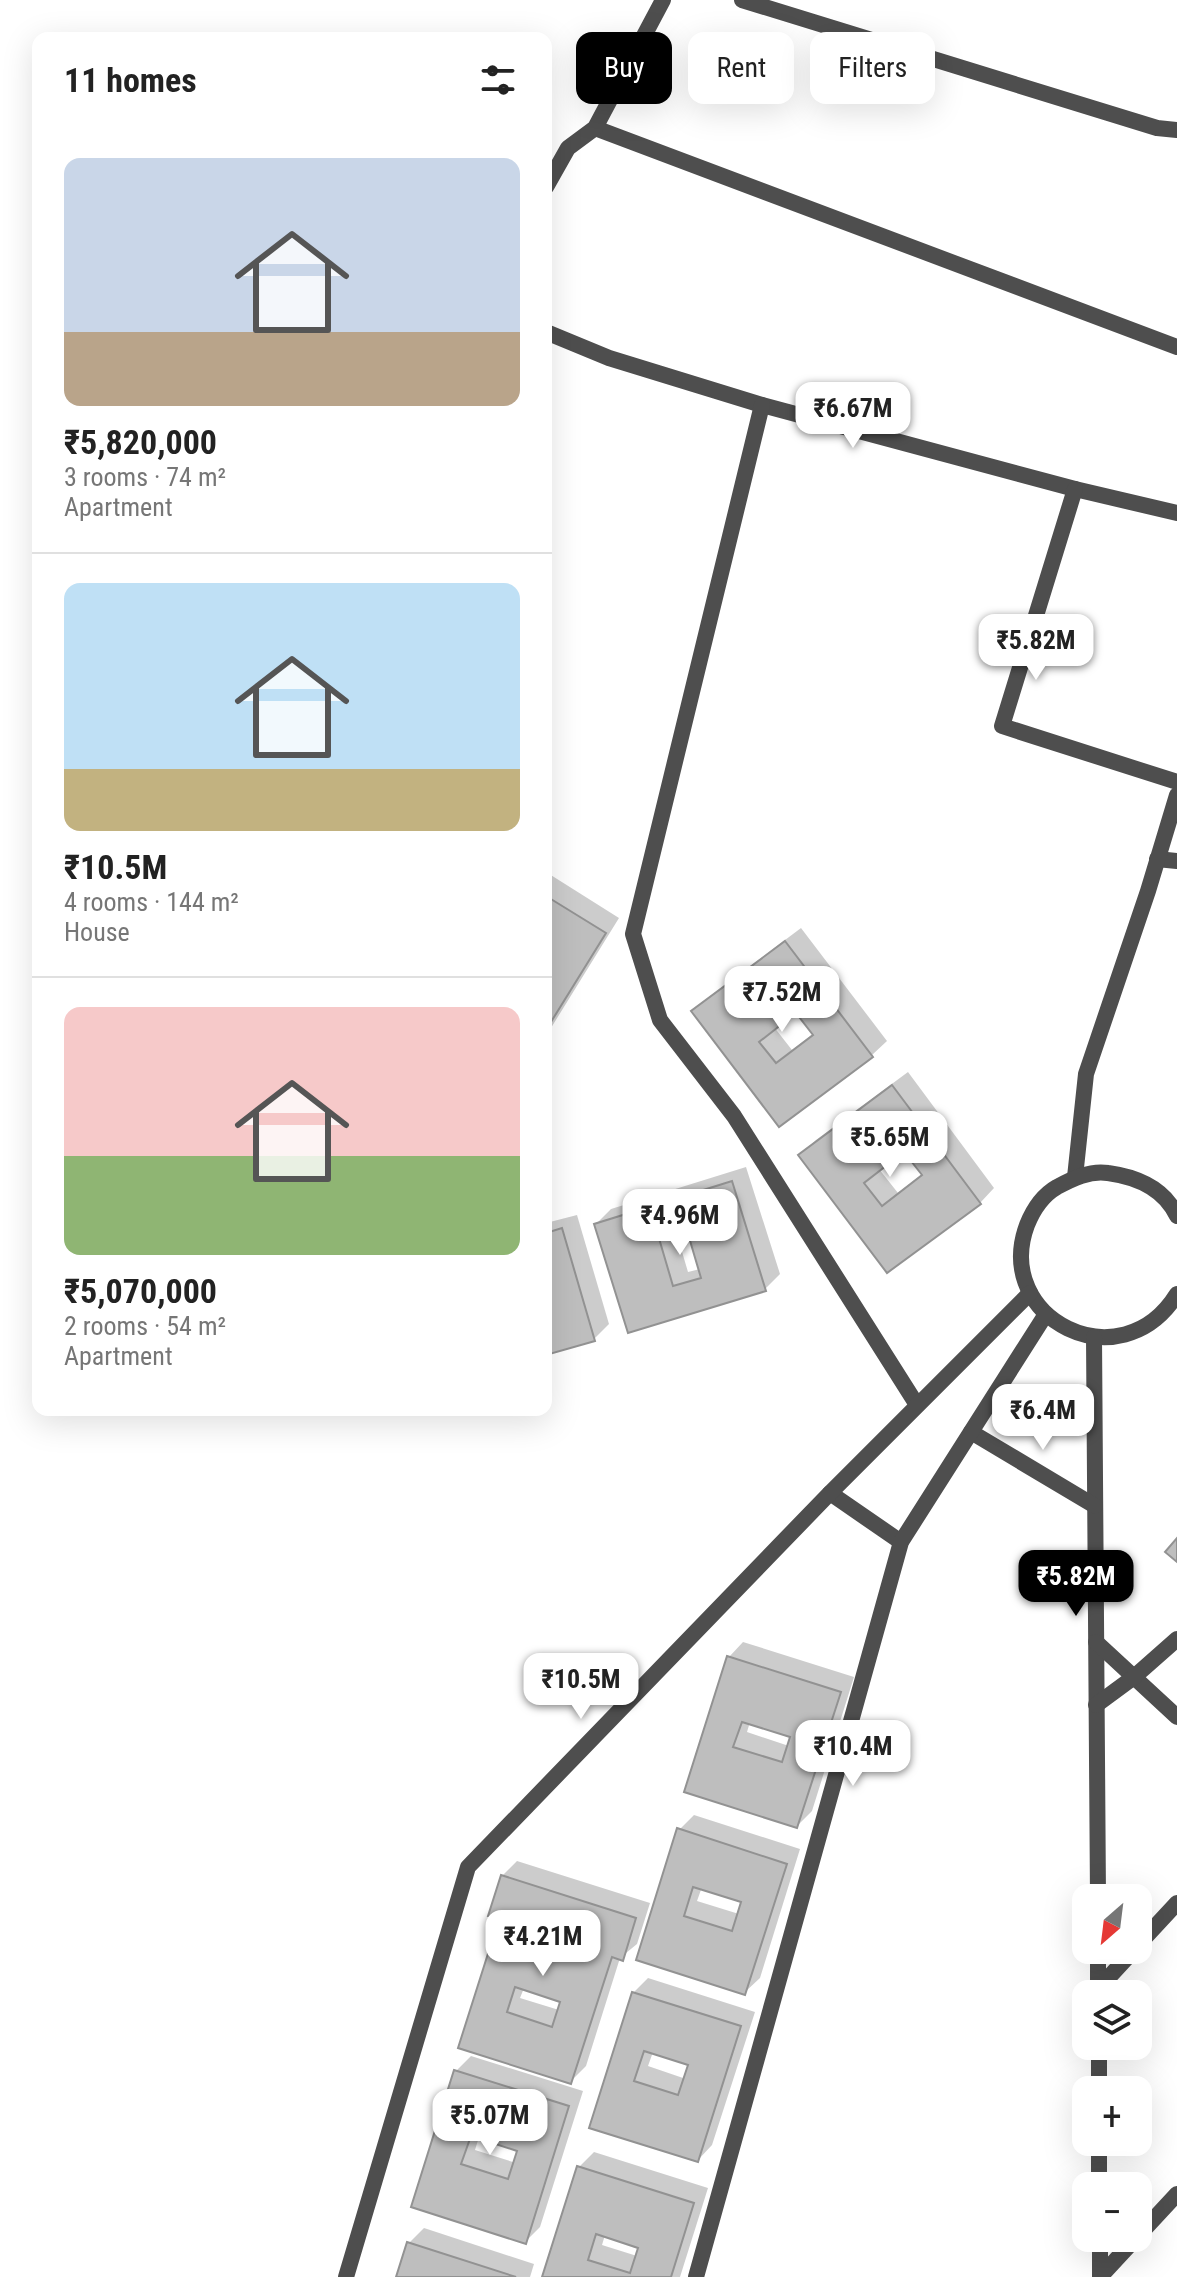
<!DOCTYPE html>
<html lang="en">
<head>
<meta charset="utf-8">
<style>
  body { margin:0; font-family:"Roboto Condensed",sans-serif; background:#f2f2f2; color:#222; height:100vh; display:flex; flex-direction:column; font-size:30px; white-space:nowrap }
  * { box-sizing:border-box; margin:0 }
  p { font-size:26px; color:#767676 }
  .icon { flex:none; width:44px; height:44px; fill:none; stroke:currentColor; stroke-width:2; stroke-linecap:round; stroke-linejoin:round }
  .map { position:relative; flex:1; overflow:hidden }
  .panel { position:absolute; left:32px; top:32px; width:520px; height:1384px; display:flex; flex-direction:column; background:#fff; border-radius:16px; box-shadow:0 8px 32px #0002 }
  .panel>* { flex:none }
  .guide { position:absolute; left:576px; top:32px; width:480px; height:72px; display:flex; gap:16px }
  .needle { width:52px; rotate:208deg }
  .controls { position:absolute; left:1072px; top:1884px; display:grid; gap:16px }
  .controls a { display:grid; place-items:center; width:80px; height:80px; border-radius:16px; background:#fff; box-shadow:0 8px 32px #0002; font-size:40px }
  .price { position:absolute; translate:-50% -68px; padding:0 18px; border-radius:16px; background:#fff; color:#222; font-size:26px; line-height:52px; filter:drop-shadow(0 2px 4px #0008) }
  .price::after { content:''; position:absolute; left:50%; top:48px; width:24px; height:18px; margin-left:-12px; background:inherit; clip-path:polygon(0 0,100% 0,50% 100%) }
  .price.active { background:#000; color:#fff }
  ul { padding:0; list-style:none }
  li { display:grid; align-content:center; gap:16px; height:424px; padding:0 32px }
  li+li { border-top:2px solid #e0e0e0 }
  li span { display:grid; place-items:center; height:248px; border-radius:16px; color:#555 }
  li>.icon { margin-inline-start:auto }
  span .icon { width:144px; height:144px; fill:#fffc; stroke-width:1 }
  li b { font-size:34px }
  h2 { display:flex; justify-content:space-between; align-items:center; height:96px; padding:0 32px; font-size:34px }
  .tag { padding:0 28px; border-radius:16px; background:#fff; box-shadow:0 8px 32px #0002; font-size:28px; line-height:72px }
  .tag.active { background:#000; color:#fff }
  .map>svg:first-child { display:block }
</style>
</head>
<body>
<div class="map">
<svg width="1177" height="2277" viewBox="0 0 1177 2277">
  <rect width="100%" height="100%" fill="#fff"/>
  <g fill="#0003" fill-rule="evenodd">
    <polygon points="546,872 619,918 546,1036 546,972 551,966 546,963"/>
    <path d="M801,928L887,1041L872,1055L780,1124L694,1012L709,997ZM796,1011L814,1033L792,1050L774,1027Z"/>
    <path d="M908,1072L994,1188L980,1203L887,1270L801,1155L816,1140ZM904,1149L923,1174L898,1193L879,1169Z"/>
    <path d="M746,1167L780,1274L765,1289L630,1331L596,1224L611,1209ZM687,1224L700,1269L688,1272L675,1228Z"/>
    <polygon points="577,1215 609,1324 594,1339 546,1353 546,1223"/>
    <path d="M743,1642L854,1677L812,1811L797,1826L686,1791L729,1657ZM750,1722L792,1736L789,1746L747,1732Z"/>
    <path d="M694,1815L800,1849L760,1978L745,1992L638,1959L679,1830ZM702,1887L743,1901L739,1914L697,1901Z"/>
    <path d="M517,1861L650,1903L637,1944L620,1958L586,2066L571,2081L461,2047L502,1917V1876ZM524,1988L562,2000L559,2010L520,1998Z"/>
    <path d="M648,1978L755,2012L712,2145L698,2160L591,2127L633,1993ZM653,2052L690,2064L686,2079L648,2066Z"/>
    <path d="M471,2056L583,2091L540,2227L525,2242L413,2206L456,2071ZM479,2137L520,2150L516,2163L475,2150Z"/>
    <path d="M594,2152L708,2188L680,2277H544L579,2167ZM605,2235L640,2246L637,2256L602,2245Z"/>
    <polygon points="424,2228 534,2264 530,2277 398,2277 409,2243"/>
  </g>
  <g fill="#bebebe" stroke="#929292" stroke-width="2" fill-rule="evenodd">
    <polygon points="546,896 606,933 546,1030 546,971 549,967 546,965"/>
    <path d="M785,941L873,1057L779,1127L691,1011ZM796,1013L813,1035L776,1063L759,1042Z"/>
    <path d="M892,1085L981,1204L887,1273L798,1155ZM904,1152L922,1175L882,1206L864,1183Z"/>
    <path d="M732,1181L766,1291L628,1333L594,1224ZM686,1227L701,1278L673,1286L658,1235Z"/>
    <polygon points="562,1228 595,1341 546,1355 546,1233"/>
    <polygon points="1177,1538 1177,1562 1165,1552"/>
    <path d="M727,1656L841,1692L797,1828L684,1792ZM742,1722L790,1737L782,1762L733,1747Z"/>
    <path d="M677,1828L787,1864L745,1995L636,1960ZM693,1887L741,1902L732,1931L684,1916Z"/>
    <path d="M501,1875L636,1918L623,1961L612,1957L571,2084L458,2048L499,1919L488,1916ZM515,1987L560,2002L552,2027L507,2012Z"/>
    <path d="M632,1992L741,2026L698,2162L589,2128ZM644,2051L688,2065L678,2095L634,2081Z"/>
    <path d="M454,2070L569,2106L526,2244L411,2207ZM471,2136L517,2151L508,2179L461,2164Z"/>
    <path d="M577,2166L694,2203L671,2277H542ZM596,2234L638,2248L630,2273L588,2260Z"/>
    <polygon points="407,2242 516,2277 396,2277"/>
  </g>
  <g fill="none" stroke-linecap="round" stroke-linejoin="round">
    <g stroke="#4e4e4e" stroke-width="16">
      <polyline points="742,0 1157,128 1177,130"/>
      <polyline points="595,128 1177,347"/>
      <polyline points="546,187 568,148 595,128 663,0"/>
      <polyline points="546,332 609,358 762,405 1075,489 1177,513"/>
      <polyline points="762,405 633,934 660,1020 734,1116 917,1405"/>
      <polyline points="1075,489 1002,726 1177,782"/>
      <polyline points="1157,859 1177,861"/>
      <polyline points="1075,1177 1086,1074 1148,891 1177,795"/>
      <path d="M1177,1216C1164,1188 1137,1177 1108,1173C1090,1170 1072,1179 1057,1187C1043,1195 1033,1210 1027,1225C992,1319 1121,1384 1177,1294"/>
      <polyline points="1094,1337 1098,1898"/>
      <polyline points="971,1432 1095,1506"/>
      <polyline points="830,1493 901,1542"/>
      <polyline points="1096,1642 1177,1717"/>
      <polyline points="1096,1705 1134,1677 1177,1639"/>
      <polyline points="1138,1945 1177,1903"/>
      <polyline points="1098,1950 1098,1992"/>
      <polyline points="1098,1989 1134,1950"/>
      <polyline points="1099,2046 1099,2090"/>
      <polyline points="1099,2142 1099,2186"/>
      <polyline points="1138,2236 1177,2194"/>
      <polyline points="1100,2238 1100,2277"/>
      <polyline points="346,2277 468,1867 830,1493 1030,1293"/>
      <polyline points="696,2277 901,1542 1046,1314"/>
      <polyline points="1100,2277 1136,2238"/>
    </g>
  </g>
</svg>
<div class="controls">
<a><svg class="needle" viewBox="-14 -14 28 28"><path d="M0-13l5 13h-10z" fill="#e53935"/><path d="M0 13l5-13h-10z" fill="#767676"/></svg></a>
<a><svg class="icon" aria-label="layers" viewBox="0 0 24 24"><path d="M12 4l9 5-9 5-9-5zM3 14l9 5 9-5"/></svg></a>
<a>+</a>
<a>−</a>
</div>
<b class="price" style="left:853px;top:450px">₹6.67M</b>
<b class="price" style="left:1036px;top:682px">₹5.82M</b>
<b class="price" style="left:782px;top:1034px">₹7.52M</b>
<b class="price" style="left:890px;top:1179px">₹5.65M</b>
<b class="price" style="left:680px;top:1257px">₹4.96M</b>
<b class="price" style="left:1043px;top:1452px">₹6.4M</b>
<b class="price active" style="left:1076px;top:1618px">₹5.82M</b>
<b class="price" style="left:581px;top:1721px">₹10.5M</b>
<b class="price" style="left:853px;top:1788px">₹10.4M</b>
<b class="price" style="left:543px;top:1978px">₹4.21M</b>
<b class="price" style="left:490px;top:2157px">₹5.07M</b>
<div class="guide">
<a class="tag active">Buy</a>
<a class="tag">Rent</a>
<a class="tag">Filters</a>
</div>
<section class="panel">
<h2>11 homes<svg class="icon" aria-label="filters" viewBox="0 0 24 24"><path d="M4 7h16M4 17h16"/><circle cx="9" cy="7" r="2"/><circle cx="15" cy="17" r="2"/></svg></h2>
<ul>
<li><span style="background:linear-gradient(#c9d6e8 70%,#b9a48a 0)"><svg class="icon" aria-label="home" viewBox="0 0 24 24"><path d="M3 11l9-7 9 7M6 9v11h12V9"/></svg></span><div><b>₹5,820,000</b><p>3 rooms · 74 m²</p><p>Apartment</p></div></li>
<li><span style="background:linear-gradient(#bfe0f5 75%,#c2b280 0)"><svg class="icon" aria-label="home" viewBox="0 0 24 24"><path d="M3 11l9-7 9 7M6 9v11h12V9"/></svg></span><div><b>₹10.5M</b><p>4 rooms · 144 m²</p><p>House</p></div></li>
<li><span style="background:linear-gradient(#f6c9c9 60%,#8fb573 0)"><svg class="icon" aria-label="home" viewBox="0 0 24 24"><path d="M3 11l9-7 9 7M6 9v11h12V9"/></svg></span><div><b>₹5,070,000</b><p>2 rooms · 54 m²</p><p>Apartment</p></div></li>
</ul>
</section>
</div>
</body>
</html>
